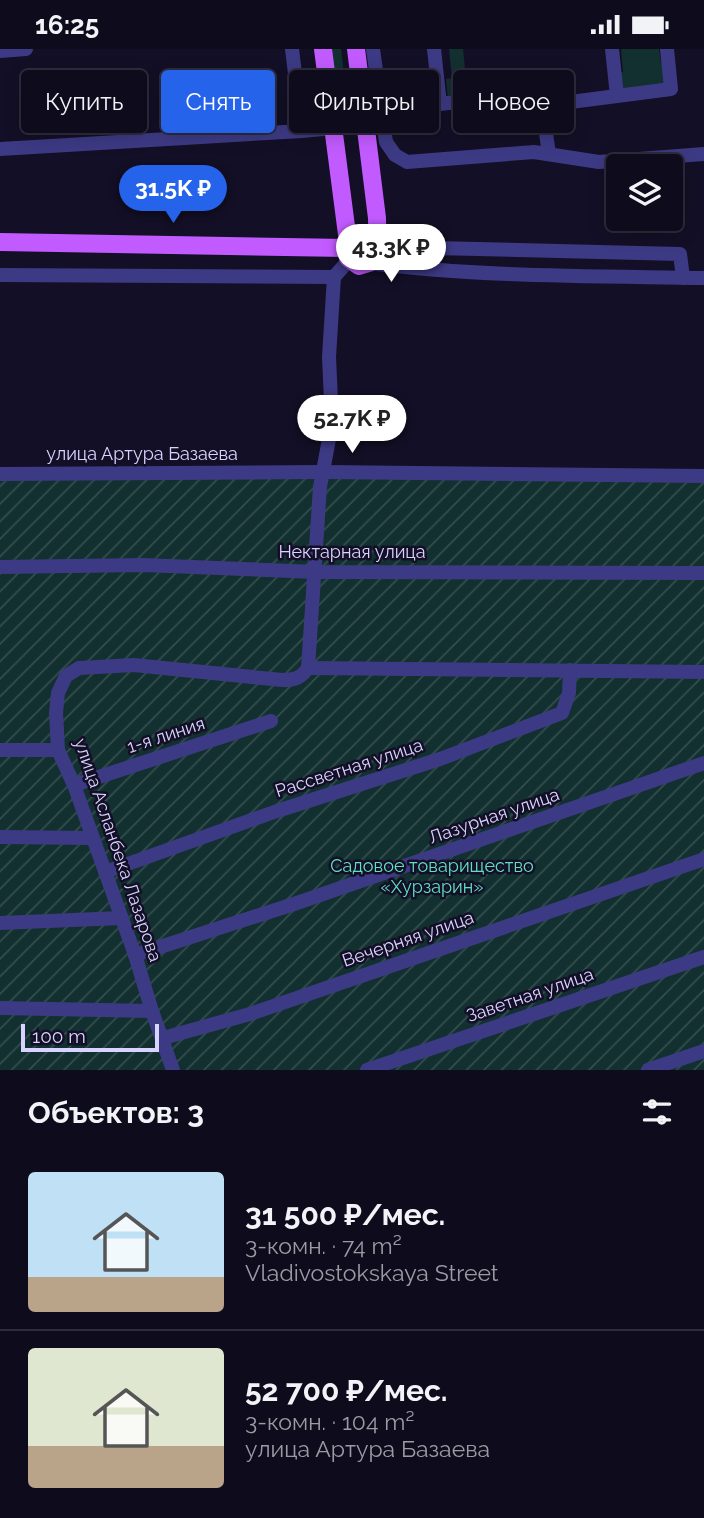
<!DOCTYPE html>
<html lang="ru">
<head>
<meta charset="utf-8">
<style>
  body { margin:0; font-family:Raleway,sans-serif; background:#171425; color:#f1f3f6; height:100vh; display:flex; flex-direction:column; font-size:26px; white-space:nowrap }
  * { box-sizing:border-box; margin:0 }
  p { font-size:23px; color:#9b9ba3 }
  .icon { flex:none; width:38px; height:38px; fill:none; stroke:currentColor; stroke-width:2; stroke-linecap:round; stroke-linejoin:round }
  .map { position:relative; height:1021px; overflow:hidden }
  .details { display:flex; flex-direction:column; background:#0e0b1c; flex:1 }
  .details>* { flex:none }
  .hud { position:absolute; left:21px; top:21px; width:663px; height:63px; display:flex; gap:14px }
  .buttons { position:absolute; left:606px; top:105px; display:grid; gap:14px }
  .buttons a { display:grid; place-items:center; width:77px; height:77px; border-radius:7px; background:#0e0b1c; box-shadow:0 4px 18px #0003,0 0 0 2px #2e2b3b; font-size:35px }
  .scale { position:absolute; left:21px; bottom:18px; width:138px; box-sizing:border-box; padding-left:7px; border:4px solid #d9d4ff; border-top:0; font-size:19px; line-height:24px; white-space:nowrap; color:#d9d4ff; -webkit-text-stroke:5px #130f26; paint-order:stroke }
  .price { position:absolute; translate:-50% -60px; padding:0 16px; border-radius:24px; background:#fff; color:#222; font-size:23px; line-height:46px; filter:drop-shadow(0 2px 4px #0008) }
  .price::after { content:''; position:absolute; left:50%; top:42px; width:21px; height:16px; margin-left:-10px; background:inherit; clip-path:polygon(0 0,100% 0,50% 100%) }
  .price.active { background:#2563eb; color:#fff }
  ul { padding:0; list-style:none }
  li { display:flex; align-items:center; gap:21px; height:175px; padding:0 28px }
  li+li { border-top:2px solid #2e2b3b }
  li span { display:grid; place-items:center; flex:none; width:196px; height:140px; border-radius:7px; color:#555 }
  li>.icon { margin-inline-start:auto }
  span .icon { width:84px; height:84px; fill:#fffc; stroke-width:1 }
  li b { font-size:30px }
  h2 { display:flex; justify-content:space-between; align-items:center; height:84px; padding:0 28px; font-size:30px }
  .tag { padding:0 24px; border-radius:7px; background:#0e0b1c; box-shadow:0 4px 18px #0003,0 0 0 2px #2e2b3b; font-size:24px; line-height:63px }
  .tag.active { background:#2563eb; color:#fff }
  .status { display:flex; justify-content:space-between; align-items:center; height:49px; padding:0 35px; background:#0e0b1c; direction:ltr }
  .status svg { height:19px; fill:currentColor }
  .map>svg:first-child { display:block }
</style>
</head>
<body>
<div class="status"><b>16:25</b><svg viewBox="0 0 49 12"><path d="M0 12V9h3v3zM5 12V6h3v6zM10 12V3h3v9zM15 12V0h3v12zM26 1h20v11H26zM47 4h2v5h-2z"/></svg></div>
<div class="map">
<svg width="704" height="1021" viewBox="0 0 704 1021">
  <defs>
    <pattern id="garden-furrows" width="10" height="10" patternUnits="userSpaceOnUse" patternTransform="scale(1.75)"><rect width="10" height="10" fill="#12302f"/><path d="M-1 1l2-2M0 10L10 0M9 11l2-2" fill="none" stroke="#344d4e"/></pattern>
  </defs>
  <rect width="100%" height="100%" fill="#130f26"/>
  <g fill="#12302f">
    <polygon points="332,0 341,0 349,68 340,69"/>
    <polygon points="449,0 463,0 466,29 457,30 459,44 468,43 469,50 448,52 446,30 452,29"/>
    <polygon points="621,0 659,0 661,15 666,15 668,36 620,42 618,24 623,23"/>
  </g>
  <polygon fill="url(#garden-furrows)" points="0,420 704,424 704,1021 0,1021"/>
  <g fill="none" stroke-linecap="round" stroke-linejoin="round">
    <g stroke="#3d3a85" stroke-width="14">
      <polyline points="292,0 302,82 333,79"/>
      <polyline points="373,0 386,93 395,106 407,113 534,103 599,113 704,105"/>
      <polyline points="434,0 440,55 525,45 555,55 671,40 667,0"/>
      <polyline points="612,0 617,47"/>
      <polyline points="0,2 26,0"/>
      <polyline points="541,50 549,105"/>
      <polyline points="0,100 302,82"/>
      <polyline points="434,199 680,205 683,229"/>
      <path d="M369,214C480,228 593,227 704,229"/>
      <polyline points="0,226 334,228"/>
      <polyline points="0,425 324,423 704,427"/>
      <polyline points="0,518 143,516 315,523 704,524"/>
      <polyline points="308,619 704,623"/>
      <polyline points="0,701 58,701"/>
      <polyline points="74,736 271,672"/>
      <polyline points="0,788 92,789"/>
      <polyline points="105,823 277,762 440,710 562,664 569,644 570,621"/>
      <polyline points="0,874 121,869"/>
      <polyline points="135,906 294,855 704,714"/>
      <polyline points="0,959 152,962"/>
      <polyline points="163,989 250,965 704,810"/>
      <path d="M173,1021L152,962L135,906L74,736L58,701L56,664L58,644L66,627L79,619L134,616L282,631C295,631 301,629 308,619L320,438L332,374L329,308L334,228L349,211"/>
      <polyline points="367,1021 704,908"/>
      <polyline points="648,1021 704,1002"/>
    </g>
    <g stroke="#c25bff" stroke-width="18">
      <polyline points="323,0 348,193"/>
      <path d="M356,0L377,169C377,184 380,204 369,214L359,217L348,209C340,185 361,184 377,193"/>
      <polyline points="0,193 346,199"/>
    </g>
  </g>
  <g text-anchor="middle" stroke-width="5" stroke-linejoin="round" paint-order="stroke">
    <g font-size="18" fill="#d9d4ff" stroke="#130f26">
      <text x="142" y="411">улица Артура Базаева</text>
      <text x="352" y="509">Нектарная улица</text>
      <text transform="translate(166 686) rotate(-18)" y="6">1-я линия</text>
      <text transform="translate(349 719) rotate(-18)" y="6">Рассветная улица</text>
      <text transform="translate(494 767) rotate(-19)" y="6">Лазурная улица</text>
      <text transform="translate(118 801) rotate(71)" y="6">улица Асланбека Лазарова</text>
      <text transform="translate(408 890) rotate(-19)" y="6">Вечерняя улица</text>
      <text transform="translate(530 946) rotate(-19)" y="6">Заветная улица</text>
    </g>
    <g font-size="18" fill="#5fe0c0" stroke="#130f26">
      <text x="432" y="823">Садовое товарищество<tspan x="432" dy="21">«Хурзарин»</tspan></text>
    </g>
  </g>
</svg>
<div class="buttons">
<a><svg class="icon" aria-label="layers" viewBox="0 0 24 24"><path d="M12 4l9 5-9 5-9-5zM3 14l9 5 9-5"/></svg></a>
</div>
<div class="scale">100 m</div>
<b class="price active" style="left:173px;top:176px">31.5K ₽</b>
<b class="price" style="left:391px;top:235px">43.3K ₽</b>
<b class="price" style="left:352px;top:406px">52.7K ₽</b>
<div class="hud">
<a class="tag">Купить</a>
<a class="tag active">Снять</a>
<a class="tag">Фильтры</a>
<a class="tag">Новое</a>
</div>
</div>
<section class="details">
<h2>Объектов: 3<svg class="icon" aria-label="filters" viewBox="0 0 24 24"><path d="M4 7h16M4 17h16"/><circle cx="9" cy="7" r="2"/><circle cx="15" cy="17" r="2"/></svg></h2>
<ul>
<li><span style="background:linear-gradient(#bfe0f5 75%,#b9a48a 0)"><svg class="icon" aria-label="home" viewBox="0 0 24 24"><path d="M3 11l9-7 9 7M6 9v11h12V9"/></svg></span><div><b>31 500 ₽/мес.</b><p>3-комн. · 74 m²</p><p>Vladivostokskaya Street</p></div></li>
<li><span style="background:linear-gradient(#dfe7d0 70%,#b9a48a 0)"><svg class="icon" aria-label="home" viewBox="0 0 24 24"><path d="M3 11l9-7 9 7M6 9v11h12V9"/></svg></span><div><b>52 700 ₽/мес.</b><p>3-комн. · 104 m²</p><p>улица Артура Базаева</p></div></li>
</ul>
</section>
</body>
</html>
